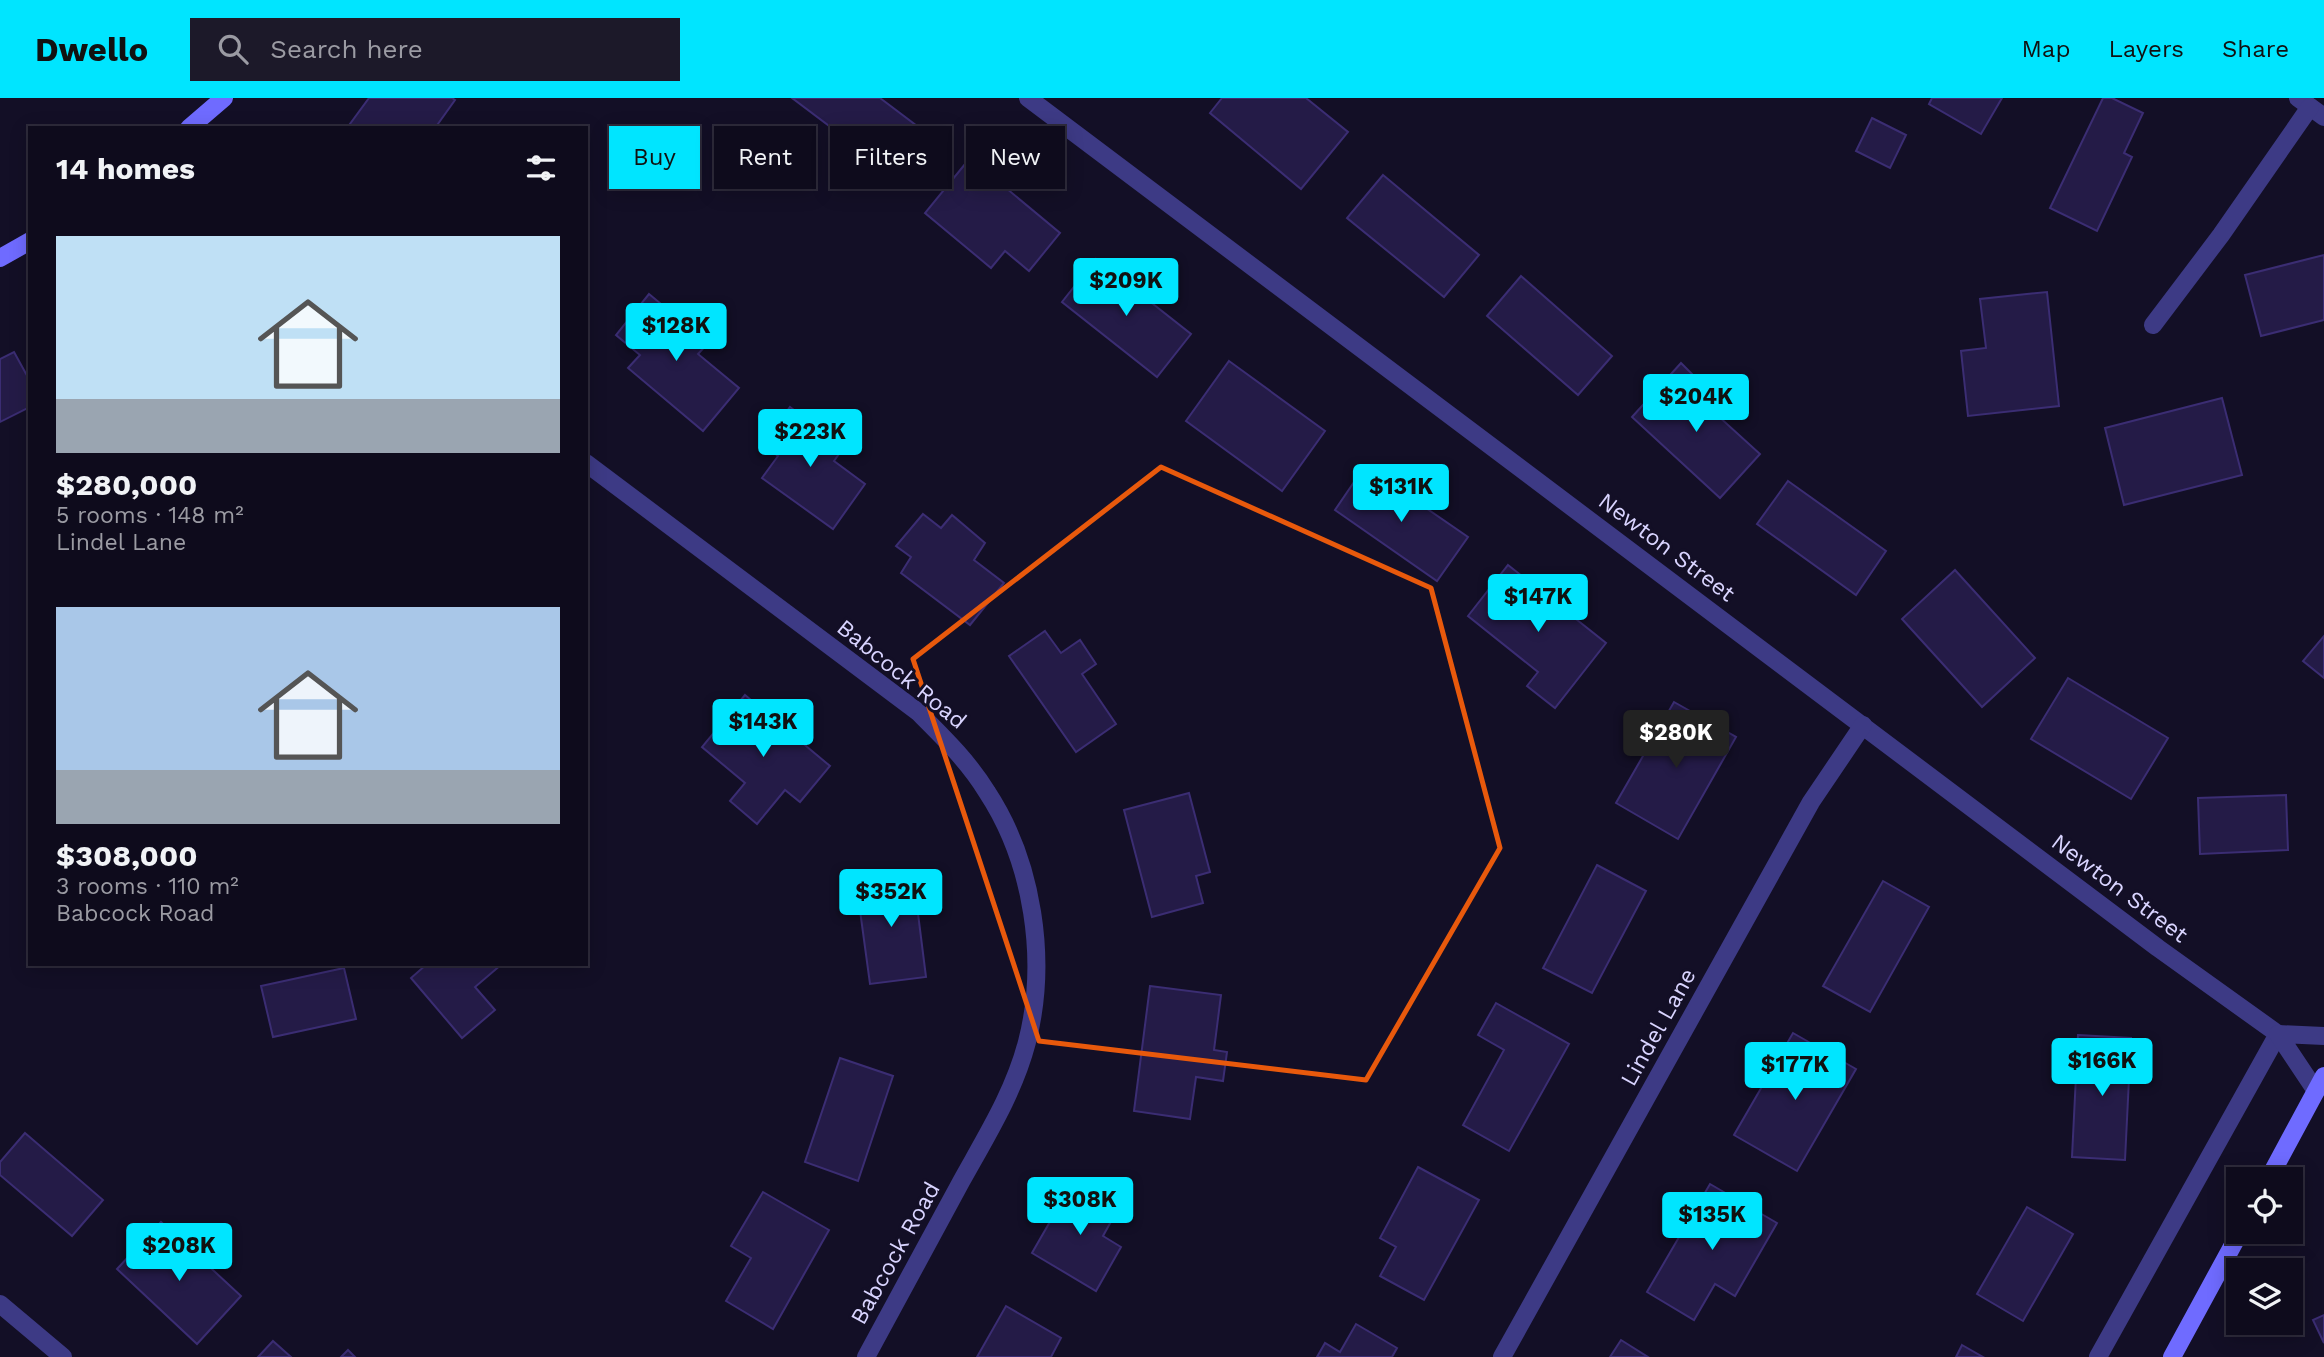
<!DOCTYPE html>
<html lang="en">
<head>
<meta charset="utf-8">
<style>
  body { margin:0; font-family:"Work Sans",sans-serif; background:#1c1929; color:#f1f3f6; height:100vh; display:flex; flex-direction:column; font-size:26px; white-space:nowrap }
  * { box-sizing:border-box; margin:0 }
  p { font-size:23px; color:#9b9ba3 }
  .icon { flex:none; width:38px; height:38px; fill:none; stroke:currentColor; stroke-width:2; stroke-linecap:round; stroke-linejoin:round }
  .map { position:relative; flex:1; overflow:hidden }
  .sheet { position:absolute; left:28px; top:28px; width:560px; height:840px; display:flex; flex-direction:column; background:#0e0b1c; border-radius:0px; box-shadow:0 4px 18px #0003,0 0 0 2px #2e2b3b }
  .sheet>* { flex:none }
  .guide { position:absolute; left:609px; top:28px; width:665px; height:63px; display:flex; gap:14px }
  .controls { position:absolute; left:2226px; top:1069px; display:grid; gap:14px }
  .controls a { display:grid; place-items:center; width:77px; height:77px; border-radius:0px; background:#0e0b1c; box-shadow:0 4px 18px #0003,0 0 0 2px #2e2b3b; font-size:35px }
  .price { position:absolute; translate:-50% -60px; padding:0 16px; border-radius:7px; background:#00e5ff; color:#111; font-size:23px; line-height:46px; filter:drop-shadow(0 2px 4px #0008) }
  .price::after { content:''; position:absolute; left:50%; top:42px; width:21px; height:16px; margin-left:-10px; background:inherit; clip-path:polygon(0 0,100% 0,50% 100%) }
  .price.active { background:#222; color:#fff }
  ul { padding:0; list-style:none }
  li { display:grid; align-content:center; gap:14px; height:371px; padding:0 28px }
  li span { display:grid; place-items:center; height:217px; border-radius:0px; color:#555 }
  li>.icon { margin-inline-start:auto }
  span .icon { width:126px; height:126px; fill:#fffc; stroke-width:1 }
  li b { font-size:30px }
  h2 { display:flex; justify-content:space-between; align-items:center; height:84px; padding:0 28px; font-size:30px }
  .chip { padding:0 24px; border-radius:0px; background:#0e0b1c; box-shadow:0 4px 18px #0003,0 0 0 2px #2e2b3b; font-size:24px; line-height:63px }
  .chip.active { background:#00e5ff; color:#111 }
  header { display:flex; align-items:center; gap:42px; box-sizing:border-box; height:98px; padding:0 35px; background:#00e5ff; color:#111 }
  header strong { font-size:33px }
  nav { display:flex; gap:38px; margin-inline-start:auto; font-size:24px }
  .search { width:490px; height:63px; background:#1c1929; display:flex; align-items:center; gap:18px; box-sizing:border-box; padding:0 24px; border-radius:0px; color:#9b9ba3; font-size:26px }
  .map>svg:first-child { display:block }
</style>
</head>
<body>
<header>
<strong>Dwello</strong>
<div class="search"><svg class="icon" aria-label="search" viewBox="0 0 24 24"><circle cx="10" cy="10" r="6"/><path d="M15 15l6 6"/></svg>Search here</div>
<nav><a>Map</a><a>Layers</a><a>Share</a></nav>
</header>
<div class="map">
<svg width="2324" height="1259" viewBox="0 0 2324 1259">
  <rect width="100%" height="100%" fill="#130f26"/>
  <g fill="#241b47" stroke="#3b2d73" stroke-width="2">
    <polygon points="369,0 452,0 455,2 435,30 347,30"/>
    <polygon points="792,0 880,0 921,31 889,73"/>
    <polygon points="1222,0 1306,0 1348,34 1301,91 1210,15"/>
    <polygon points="1932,0 2002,0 1981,36 1929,6"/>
    <polygon points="2103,0 2112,0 2143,15 2124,55 2132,59 2097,133 2050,110"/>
    <polygon points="1872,20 1906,37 1890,70 1856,53"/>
    <polygon points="970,60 1060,135 1029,173 1005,153 991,170 925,115"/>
    <polygon points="1383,77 1479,157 1444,199 1347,120"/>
    <polygon points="2324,157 2324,222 2261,238 2245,177"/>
    <polygon points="1096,161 1191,236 1157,279 1062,204"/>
    <polygon points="1521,178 1612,258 1578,297 1487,218"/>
    <polygon points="2047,194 2059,308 1968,318 1961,253 1986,250 1980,201"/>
    <polygon points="649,196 708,245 698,256 739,290 703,333 628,270 640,257 616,237"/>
    <polygon points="14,254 30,283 30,309 0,324 0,261"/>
    <polygon points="1229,263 1325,333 1282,393 1186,323"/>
    <polygon points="1681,265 1693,277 1684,287 1760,356 1720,400 1632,319"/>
    <polygon points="2222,300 2242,377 2124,407 2105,330"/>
    <polygon points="790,309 844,349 834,363 865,386 833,431 762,380 778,358 763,346"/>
    <polygon points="1365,368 1468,439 1437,483 1335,412"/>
    <polygon points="1788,383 1886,453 1856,497 1757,426"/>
    <polygon points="923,416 941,430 952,417 985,445 974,462 1004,485 970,527 901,475 911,459 896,448"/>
    <polygon points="1508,467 1606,545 1555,610 1527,588 1538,574 1468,518"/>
    <polygon points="1955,472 2035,560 1982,609 1902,521"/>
    <polygon points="1045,533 1061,555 1080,542 1096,566 1082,576 1116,626 1076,654 1009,558"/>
    <polygon points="2324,538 2324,580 2303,563"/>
    <polygon points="2068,580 2168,640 2131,701 2031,641"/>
    <polygon points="745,597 830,668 800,704 785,692 757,726 730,703 745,685 702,649"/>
    <polygon points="1674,604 1736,639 1678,741 1616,705"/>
    <polygon points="1189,695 1210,774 1196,778 1203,805 1152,819 1124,712"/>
    <polygon points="2286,697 2288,752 2200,756 2198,700"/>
    <polygon points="1597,767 1646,793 1592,895 1543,870"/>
    <polygon points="913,776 926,879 870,886 856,783"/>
    <polygon points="1883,783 1929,809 1870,914 1823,888"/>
    <polygon points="427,866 502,866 475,889 495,912 462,940 411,880"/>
    <polygon points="344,870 356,921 273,939 261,888"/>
    <polygon points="1150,888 1221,897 1214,952 1227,954 1223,983 1196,979 1190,1021 1134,1013"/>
    <polygon points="1496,905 1569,946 1509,1053 1463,1027 1504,952 1478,937"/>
    <polygon points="1793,935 1856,971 1797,1073 1734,1037"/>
    <polygon points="2078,937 2131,940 2125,1062 2072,1059"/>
    <polygon points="840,960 893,978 858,1083 805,1064"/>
    <polygon points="25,1035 103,1102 72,1138 0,1077 0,1064"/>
    <polygon points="1418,1069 1479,1102 1424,1202 1380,1178 1396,1149 1380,1140"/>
    <polygon points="1074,1082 1119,1109 1103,1138 1121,1149 1096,1193 1032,1155"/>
    <polygon points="1710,1086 1777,1125 1735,1198 1715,1186 1694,1222 1647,1194"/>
    <polygon points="763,1094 829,1132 773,1231 726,1203 751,1160 731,1148"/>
    <polygon points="2027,1109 2073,1136 2023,1223 1977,1196"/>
    <polygon points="161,1124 241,1198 197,1246 117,1171"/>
    <polygon points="1006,1208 1061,1240 1051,1259 977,1259"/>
    <polygon points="2324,1217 2324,1245 2313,1222"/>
    <polygon points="1356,1226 1397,1250 1392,1259 1317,1259 1325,1245 1340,1254"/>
    <polygon points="1621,1242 1648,1259 1610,1259"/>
    <polygon points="273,1243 291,1259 258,1259"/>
    <polygon points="1962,1247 1983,1259 1956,1259"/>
    <polygon points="348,1252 355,1259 341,1259"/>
  </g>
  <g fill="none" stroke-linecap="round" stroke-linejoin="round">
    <g stroke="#3d3a85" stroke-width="18">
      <polyline points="1028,0 2158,850 2278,936 2098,1259"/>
      <polyline points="2298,0 2324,19"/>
      <polyline points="2153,227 2221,137 2310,9"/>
      <path d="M586,365L918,614C943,639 968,663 987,694C1033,764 1048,862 1027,944C1014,994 987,1037 962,1082C930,1141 898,1200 866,1259"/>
      <polyline points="2316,993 2278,936 2324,938"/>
      <polyline points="0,1206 63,1259"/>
      <polyline points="1502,1259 1811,704 1863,627"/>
    </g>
    <g stroke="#6f6bff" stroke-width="18">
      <polyline points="189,30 224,0"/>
      <polyline points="0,160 30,143"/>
      <polyline points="2268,1082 2324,978"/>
      <polyline points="2172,1259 2240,1134"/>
    </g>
  </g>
  <path fill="none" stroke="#e8590c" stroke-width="5" stroke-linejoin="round" d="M1161,369L1431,490L1500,750L1366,982L1039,943L913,561Z"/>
  <g text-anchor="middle" stroke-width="6" stroke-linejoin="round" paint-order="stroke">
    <g font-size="23" fill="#d9d4ff" stroke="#130f26">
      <text transform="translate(1667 449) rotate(37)" y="8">Newton Street</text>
      <text transform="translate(902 576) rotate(39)" y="8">Babcock Road</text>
      <text transform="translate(2120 790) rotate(37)" y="8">Newton Street</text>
      <text transform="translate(1658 929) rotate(-61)" y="8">Lindel Lane</text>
      <text transform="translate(895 1155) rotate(-61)" y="8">Babcock Road</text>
    </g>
  </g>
</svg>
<div class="controls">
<a><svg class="icon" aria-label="locate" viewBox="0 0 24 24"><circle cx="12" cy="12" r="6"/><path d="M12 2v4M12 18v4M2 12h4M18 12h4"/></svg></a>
<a><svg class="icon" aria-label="layers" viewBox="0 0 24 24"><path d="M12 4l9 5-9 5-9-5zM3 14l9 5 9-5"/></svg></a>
</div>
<b class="price" style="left:1126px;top:220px">$209K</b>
<b class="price" style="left:676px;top:265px">$128K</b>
<b class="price" style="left:1696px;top:336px">$204K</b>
<b class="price" style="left:810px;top:371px">$223K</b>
<b class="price" style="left:1401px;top:426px">$131K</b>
<b class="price" style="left:1538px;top:536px">$147K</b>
<b class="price" style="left:763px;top:661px">$143K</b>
<b class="price active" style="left:1676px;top:672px">$280K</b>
<b class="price" style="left:891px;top:831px">$352K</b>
<b class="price" style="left:2102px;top:1000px">$166K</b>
<b class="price" style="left:1795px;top:1004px">$177K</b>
<b class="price" style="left:1080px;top:1139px">$308K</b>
<b class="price" style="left:1712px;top:1154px">$135K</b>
<b class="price" style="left:179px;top:1185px">$208K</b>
<div class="guide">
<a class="chip active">Buy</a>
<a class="chip">Rent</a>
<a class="chip">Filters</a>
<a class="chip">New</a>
</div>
<section class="sheet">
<h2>14 homes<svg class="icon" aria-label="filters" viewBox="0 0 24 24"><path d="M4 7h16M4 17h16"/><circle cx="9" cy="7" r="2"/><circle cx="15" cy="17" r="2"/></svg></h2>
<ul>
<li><span style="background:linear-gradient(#bfe0f5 75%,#9aa5b1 0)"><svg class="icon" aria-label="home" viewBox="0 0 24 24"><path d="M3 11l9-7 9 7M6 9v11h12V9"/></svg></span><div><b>$280,000</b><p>5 rooms · 148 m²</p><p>Lindel Lane</p></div></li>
<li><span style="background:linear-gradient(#a9c7e8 75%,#9aa5b1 0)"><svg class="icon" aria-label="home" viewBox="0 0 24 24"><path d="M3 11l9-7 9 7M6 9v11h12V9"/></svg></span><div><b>$308,000</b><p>3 rooms · 110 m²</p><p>Babcock Road</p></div></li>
</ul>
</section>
</div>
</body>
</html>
